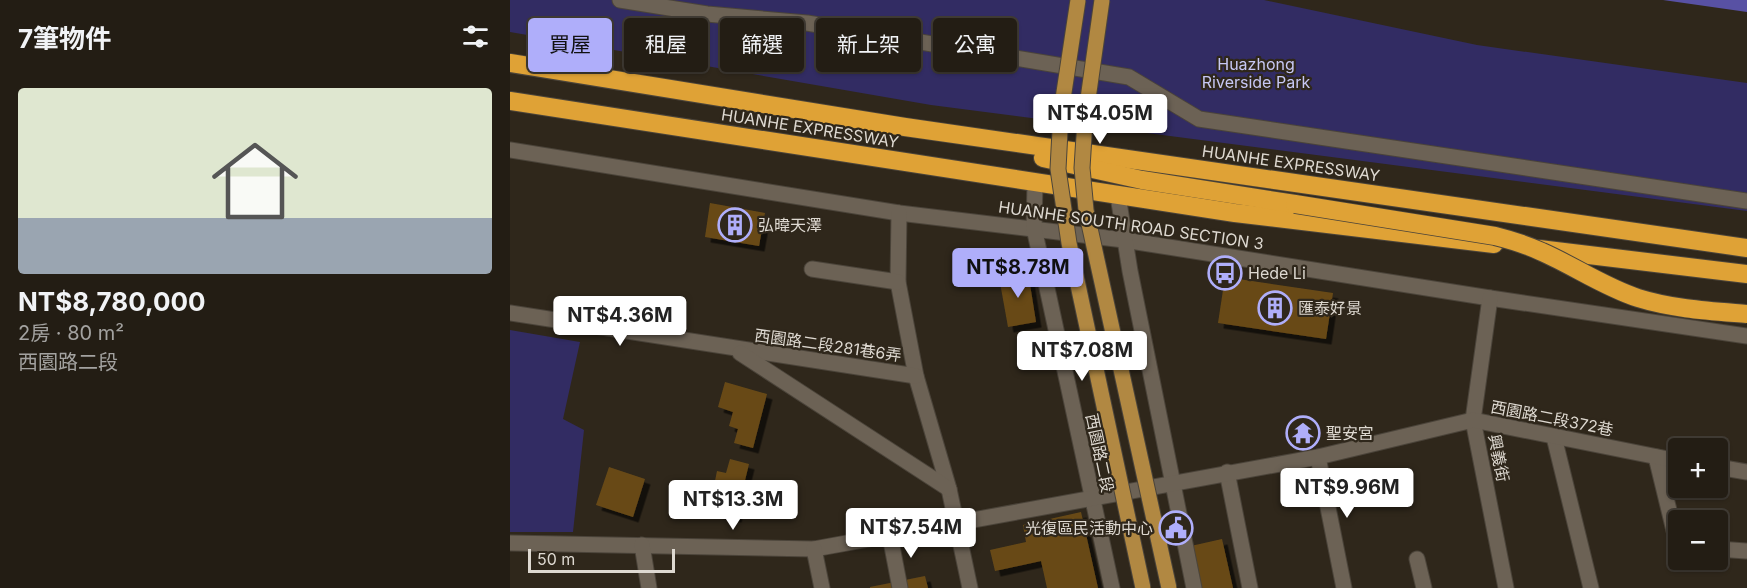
<!DOCTYPE html>
<html lang="zh-TW">
<head>
<meta charset="utf-8">
<style>
  body { margin:0; font-family:Inter,"Noto Sans TC",sans-serif; background:#2b261d; color:#f1f3f6; height:100vh; display:flex; flex-direction:column; font-size:22px; white-space:nowrap }
  * { box-sizing:border-box; margin:0 }
  p { font-size:20px; color:#a3a2a0 }
  .icon { flex:none; width:33px; height:33px; fill:none; stroke:currentColor; stroke-width:2; stroke-linecap:round; stroke-linejoin:round }
  .map { position:relative; flex:1; overflow:hidden }
  .panel { display:flex; flex-direction:column; background:#231d14; width:510px }
  .panel>* { flex:none }
  .guide { position:absolute; left:18px; top:18px; width:570px; height:54px; display:flex; gap:12px }
  .controls { position:absolute; left:1158px; top:438px; display:grid; gap:12px }
  .controls a { display:grid; place-items:center; width:60px; height:60px; border-radius:6px; background:#231d14; box-shadow:0 2px 4px #0004,0 0 0 2px #403b34; font-size:30px }
  .scale { position:absolute; left:18px; bottom:15px; width:147px; box-sizing:border-box; padding-left:6px; border:3px solid #ded9d1; border-top:0; font-size:16px; line-height:21px; white-space:nowrap; color:#ded9d1; -webkit-text-stroke:4px #2f271b; paint-order:stroke }
  .price { position:absolute; translate:-50% -51px; padding:0 14px; border-radius:6px; background:#fff; color:#222; font-size:20px; line-height:39px; filter:drop-shadow(0 2px 3px #0008) }
  .price::after { content:''; position:absolute; left:50%; top:36px; width:18px; height:14px; margin-left:-9px; background:inherit; clip-path:polygon(0 0,100% 0,50% 100%) }
  .price.active { background:#afaefa; color:#111 }
  ul { padding:0; list-style:none }
  li { display:grid; align-content:center; gap:12px; height:318px; padding:0 18px }
  li span { display:grid; place-items:center; height:186px; border-radius:6px; color:#555 }
  li>.icon { margin-inline-start:auto }
  span .icon { width:108px; height:108px; fill:#fffc; stroke-width:1 }
  li b { font-size:26px }
  h2 { display:flex; justify-content:space-between; align-items:center; height:72px; padding:0 18px; font-size:26px }
  .chip { padding:0 21px; border-radius:6px; background:#231d14; box-shadow:0 2px 4px #0004,0 0 0 2px #403b34; font-size:21px; line-height:54px }
  .chip.active { background:#afaefa; color:#111 }
  main { display:flex; flex:1; min-height:0 }
  .map>svg:first-child { display:block }
</style>
</head>
<body>
<main>
<section class="panel">
<h2>7筆物件<svg class="icon" aria-label="filters" viewBox="0 0 24 24"><path d="M4 7h16M4 17h16"/><circle cx="9" cy="7" r="2"/><circle cx="15" cy="17" r="2"/></svg></h2>
<ul>
<li><span style="background:linear-gradient(#dfe7d0 70%,#9aa5b1 0)"><svg class="icon" aria-label="home" viewBox="0 0 24 24"><path d="M3 11l9-7 9 7M6 9v11h12V9"/></svg></span><div><b>NT$8,780,000</b><p>2房 · 80 m²</p><p>西園路二段</p></div></li>
</ul>
</section>
<div class="map">
<svg width="1237" height="588" viewBox="0 0 1237 588">
  <defs>
    <filter id="shadow"><feDropShadow dx="5.5" dy="5.5" stdDeviation="0" flood-color="#0009"/></filter>
  </defs>
  <rect width="100%" height="100%" fill="#2f271b"/>
  <g fill="#322c63">
    <polygon points="0,0 754,0 967,45 1237,83 1237,211 421,105 0,32"/>
    <polygon points="0,330 70,342 53,419 74,430 63,532 0,532"/>
  </g>
  <polygon fill="#5851a4" points="1153,0 1237,0 1237,12"/>
  <g fill="#684a17" filter="url(#shadow)">
    <polygon points="200,203 255,213 249,246 195,237"/>
    <polygon points="518,272 526,322 498,327 489,277"/>
    <polygon points="715,277 823,293 816,339 708,323"/>
    <polygon points="215,382 257,394 243,448 224,443 228,429 219,426 223,412 208,407"/>
    <polygon points="220,459 239,464 226,517 182,508 188,482 204,486 207,471 216,473"/>
    <polygon points="99,467 135,479 123,517 86,505"/>
    <polygon points="571,512 588,588 537,588 531,561 485,571 480,550 516,542 513,525"/>
    <polygon points="712,539 723,588 680,588 672,548"/>
    <polygon points="415,576 418,588 360,588 360,587"/>
  </g>
  <g fill="none" stroke-linecap="round" stroke-linejoin="round">
    <g stroke="#4b443a" stroke-width="17">
      <g id="minor">
        <polyline points="110,0 197,14 297,23 619,77 689,119 1237,201"/>
        <polyline points="0,150 389,213 614,240 980,298 1237,336"/>
        <polyline points="525,183 524,228 602,588"/>
        <polyline points="608,196 620,271 684,588"/>
        <polyline points="389,213 388,282 406,376 439,489 460,588"/>
        <polyline points="302,269 388,282"/>
        <polyline points="980,298 963,420 996,588"/>
        <polyline points="0,313 406,376"/>
        <polyline points="230,353 439,489"/>
        <polyline points="1044,437 1081,588"/>
        <polyline points="808,457 834,588"/>
        <polyline points="1146,457 1168,547"/>
        <polyline points="1208,467 1237,472"/>
        <polyline points="717,472 740,588"/>
        <polyline points="380,536 390,588"/>
        <polyline points="0,543 304,549 808,457 963,420 1168,461"/>
        <polyline points="132,545 139,588"/>
        <polyline points="304,549 312,588"/>
        <polyline points="1208,549 1236,551"/>
        <polyline points="907,559 914,588"/>
      </g>
    </g>
    <g stroke="#4b443a" stroke-width="20">
      <g id="highway">
        <polyline points="0,63 395,127 1237,248"/>
        <polyline points="0,101 725,213 984,244"/>
        <polyline points="533,158 632,180 785,204"/>
        <polyline points="1029,249 1237,274"/>
      </g>
    </g>
    <use href="#minor" stroke="#6c6255" stroke-width="15"/>
    <use href="#highway" stroke="#dfa236" stroke-width="18"/>
    <g stroke="#4b443a" stroke-width="17" stroke-linecap="butt">
      <g id="major-bridge">
        <polyline points="568,0 551,112 548,169 559,243 633,588"/>
        <polyline points="592,0 575,120 572,168 576,210 659,588"/>
      </g>
    </g>
    <g stroke="#4b443a" stroke-width="20" stroke-linecap="butt">
      <path id="highway-bridge" d="M785,204L985,236C1001,240 1017,245 1032,252C1064,266 1094,287 1128,298C1163,309 1201,311 1237,314"/>
    </g>
    <use href="#major-bridge" stroke="#b18842" stroke-width="15"/>
    <use href="#highway-bridge" stroke="#dfa236" stroke-width="18"/>
  </g>
  <defs>
    <g id="building-ring" transform="scale(1.725)"><circle r="9.5" fill="#2f271b" stroke="#afaefa" stroke-width="1.5"/><path d="M-4-6H4V6H1V3H-1V6H-4ZM-2.5-4.3h1.7v1.8h-1.7ZM.8-4.3h1.7v1.8H.8ZM-2.5-1h1.7V.8h-1.7ZM.8-1h1.7V.8H.8Z" fill="#afaefa"/></g>
    <g id="bus-ring" transform="scale(1.725)"><circle r="9.5" fill="#2f271b" stroke="#afaefa" stroke-width="1.5"/><path d="M-5-6H5V4H4V6H2V4H-2V6H-4V4H-5ZM-3.5-4V0h7V-4ZM-3.5 1.2v1.5H-2V1.2ZM2 1.2v1.5H3.5V1.2Z" fill="#afaefa"/></g>
    <g id="temple-ring" transform="scale(1.725)"><circle r="9.5" fill="#2f271b" stroke="#afaefa" stroke-width="1.5"/><path d="M0-6L5-2H3V0L6.5 2.5H4V6H1.5V3h-3V6H-4V2.5H-6.5L-3 0V-2H-5Z" fill="#afaefa"/></g>
    <g id="civic-ring" transform="scale(1.725)"><circle r="9.5" fill="#2f271b" stroke="#afaefa" stroke-width="1.5"/><path d="M-.6-6.5H3V-4.5H.6V-3L4-1V1h2V6H-6V1h2V-1L-.6-3ZM-1.2 2.5V6h2.4V2.5Z" fill="#afaefa"/></g>
  </defs>
  <g fill-rule="evenodd">
    <use href="#building-ring" x="225" y="225"/>
    <use href="#bus-ring" x="715" y="273"/>
    <use href="#building-ring" x="765" y="308"/>
    <use href="#temple-ring" x="793" y="433"/>
    <use href="#civic-ring" x="666" y="528"/>
  </g>
  <g text-anchor="middle" stroke-width="4.5" stroke-linejoin="round" paint-order="stroke">
    <g font-size="16" fill="#c7c8f5" stroke="#2f271b">
      <text x="746" y="70">Huazhong<tspan x="746" dy="18">Riverside Park</tspan></text>
    </g>
    <g font-size="16" fill="#ded9d1" stroke="#2f271b">
      <text transform="translate(300 128) rotate(9)" y="6">HUANHE EXPRESSWAY</text>
      <text transform="translate(781 163) rotate(8)" y="6">HUANHE EXPRESSWAY</text>
      <text transform="translate(621 225) rotate(8)" y="6">HUANHE SOUTH ROAD SECTION 3</text>
      <text transform="translate(318 345) rotate(8)" y="6">西園路二段281巷6弄</text>
      <text transform="translate(1042 418) rotate(11)" y="6">西園路二段372巷</text>
      <text transform="translate(590 453) rotate(78)" y="6">西園路二段</text>
      <text transform="translate(989 458) rotate(79)" y="6">興義街</text>
    </g>
    <g font-size="16" fill="#ded9d1" stroke="#2f271b" text-anchor="start">
      <text x="248" y="231">弘暐天澤</text>
      <text x="738" y="279">Hede Li</text>
      <text x="788" y="314">匯泰好景</text>
      <text x="816" y="439">聖安宮</text>
      <text x="643" y="534" text-anchor="end">光復區民活動中心</text>
    </g>
  </g>
</svg>
<div class="controls">
<a>+</a>
<a>−</a>
</div>
<div class="scale">50 m</div>
<b class="price" style="left:590px;top:145px">NT$4.05M</b>
<b class="price active" style="left:508px;top:299px">NT$8.78M</b>
<b class="price" style="left:110px;top:347px">NT$4.36M</b>
<b class="price" style="left:572px;top:382px">NT$7.08M</b>
<b class="price" style="left:837px;top:519px">NT$9.96M</b>
<b class="price" style="left:223px;top:531px">NT$13.3M</b>
<b class="price" style="left:401px;top:559px">NT$7.54M</b>
<div class="guide">
<a class="chip active">買屋</a>
<a class="chip">租屋</a>
<a class="chip">篩選</a>
<a class="chip">新上架</a>
<a class="chip">公寓</a>
</div>
</div>
</main>
</body>
</html>
